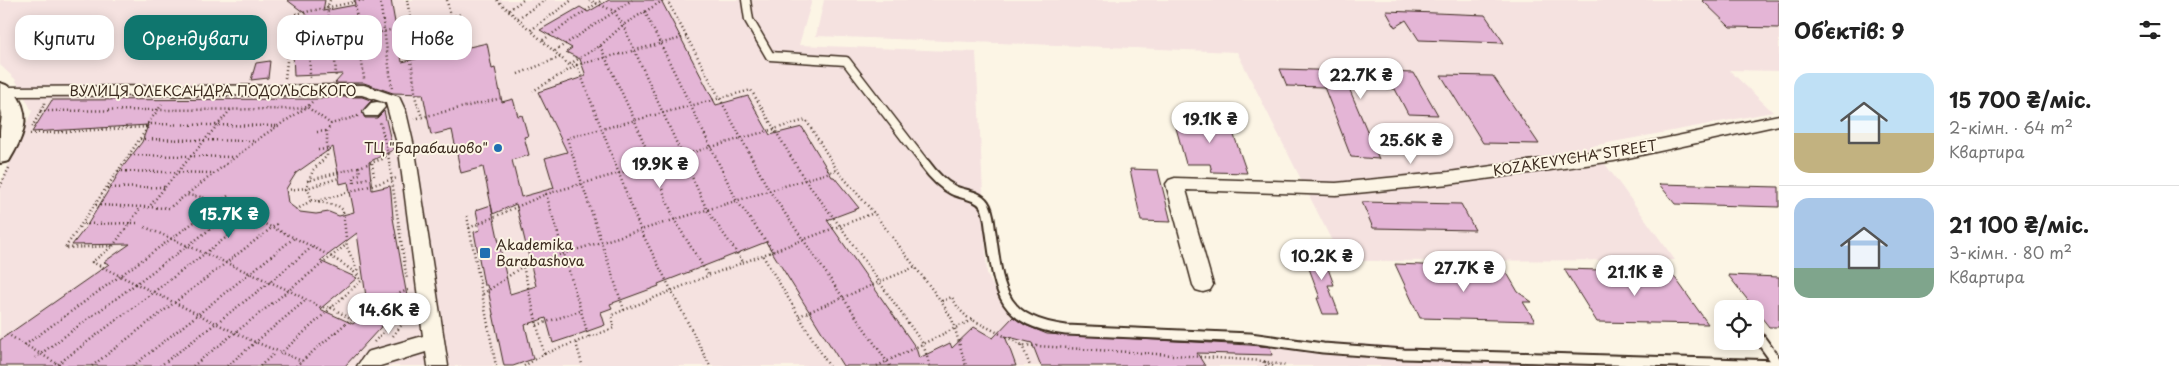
<!DOCTYPE html>
<html lang="uk">
<head>
<meta charset="utf-8">
<style>
  body { margin:0; font-family:"Playpen Sans",sans-serif; background:#f2f2f2; color:#222; height:100vh; display:flex; flex-direction:column; font-size:19px; white-space:nowrap }
  * { box-sizing:border-box; margin:0 }
  p { font-size:16px; color:#767676 }
  .icon { flex:none; width:28px; height:28px; fill:none; stroke:currentColor; stroke-width:2; stroke-linecap:round; stroke-linejoin:round }
  .map { position:relative; flex:1; overflow:hidden }
  .sheet { display:flex; flex-direction:column; background:#fff; width:400px }
  .sheet>* { flex:none }
  .banner { position:absolute; left:15px; top:15px; width:475px; height:45px; display:flex; gap:10px }
  .fabs { position:absolute; left:1714px; top:300px; display:grid; gap:10px }
  .fabs a { display:grid; place-items:center; width:50px; height:50px; border-radius:10px; background:#fff; box-shadow:0 2px 12px #0003; font-size:25px }
  .price { position:absolute; translate:-50% -42px; padding:0 11px; border-radius:18px; background:#fff; color:#222; font-size:16px; line-height:32px; filter:drop-shadow(0 1px 2px #0008) }
  .price::after { content:''; position:absolute; left:50%; top:30px; width:15px; height:11px; margin-left:-8px; background:inherit; clip-path:polygon(0 0,100% 0,50% 100%) }
  .price.current { background:#0f766e; color:#fff }
  ul { padding:0; list-style:none }
  li { display:flex; align-items:center; gap:15px; height:125px; padding:0 15px }
  li+li { border-top:1px solid #e0e0e0 }
  li span { display:grid; place-items:center; flex:none; width:140px; height:100px; border-radius:15px; color:#555 }
  li>.icon { margin-inline-start:auto }
  span .icon { width:60px; height:60px; fill:#fffc; stroke-width:1 }
  li b { font-size:21px }
  h2 { display:flex; justify-content:space-between; align-items:center; height:60px; padding:0 15px; font-size:21px }
  .tag { padding:0 18px; border-radius:15px; background:#fff; box-shadow:0 2px 12px #0003; font-size:18px; line-height:45px }
  .tag.current { background:#0f766e; color:#fff }
  main { display:flex; flex:1; min-height:0 }
  .map>svg:first-child { display:block }
</style>
</head>
<body>
<main>
<div class="map">
<svg width="1779" height="366" viewBox="0 0 1779 366">
  <rect width="100%" height="100%" fill="#fcf5e5"/>
  <filter id="ink" filterUnits="userSpaceOnUse"><feTurbulence type="fractalNoise" baseFrequency=".02" numOctaves="2"/><feDisplacementMap in="SourceGraphic" scale="10" xChannelSelector="R" yChannelSelector="G"/><feConvolveMatrix kernelMatrix="1 2 1 2 8 2 1 2 1" color-interpolation-filters="sRGB"/></filter>
  <g filter="url(#ink)">
    <g fill="#f5e2e0">
      <polygon points="0,0 812,0 799,45 976,52 987,274 995,290 1012,308 1033,323 1504,353 1779,366 0,366 0,185 32,111 15,79 0,65"/>
      <polygon points="824,0 1779,0 1779,71 1729,70 1773,112 1592,146 1675,260 1342,261 1237,52 816,36"/>
    </g>
    <g fill="#e4b5d6" stroke="#3b2a1e" fill-rule="evenodd">
      <polygon points="287,0 325,0 323,11 355,5 354,0 391,0 402,62 487,43 492,69 495,68 502,102 513,99 518,116 522,115 528,136 524,137 529,155 512,160 521,197 554,188 545,158 567,152 538,92 586,76 580,59 566,52 572,48 540,30 580,7 588,12 609,0 661,0 716,105 748,96 770,135 802,127 832,177 834,177 859,208 827,220 916,348 919,358 950,343 952,348 974,327 993,338 1013,317 1025,325 1047,334 1249,345 1270,347 1272,355 1197,353 1205,366 1041,366 1032,343 1005,336 1016,366 843,366 766,242 658,284 659,286 610,304 612,308 601,312 605,325 577,335 553,343 546,318 525,325 533,359 513,366 504,366 487,285 484,285 474,232 480,230 476,210 491,205 510,294 536,286 516,204 493,214 483,167 461,173 452,130 431,135 423,94 393,93 364,83 335,83 343,74 294,76 293,53 318,47 315,26 307,15"/>
      <polygon points="1702,0 1779,0 1779,28 1730,27"/>
      <polygon points="1386,11 1485,15 1504,43 1419,40 1406,20 1395,27"/>
      <polygon points="270,61 268,78 251,80 256,63"/>
      <polygon points="1280,69 1414,73 1438,115 1408,114 1395,89 1349,88 1379,159 1351,157 1324,87 1287,86"/>
      <polygon points="1441,75 1493,76 1539,144 1483,143"/>
      <path d="M323,97H362L373,101L370,102L362,111L365,118H377L384,111L393,150L369,162L372,190L390,186L391,193L393,218L408,302V310L401,319L391,316L345,366H0V340L109,264L104,262L130,244L72,245L86,227L122,168L142,142L148,125L32,132L52,100L322,99ZM333,147L340,184L348,182L354,212L339,216L329,212L316,214L300,212L288,203L286,189L296,173ZM357,233L368,311L353,324L320,309L357,278L320,261Z"/>
      <polygon points="1173,117 1228,118 1247,173 1212,172 1210,164 1186,164"/>
      <polygon points="1130,169 1158,170 1171,222 1141,221"/>
      <polygon points="1659,184 1779,187 1779,207 1675,204"/>
      <polygon points="1362,202 1461,204 1475,230 1373,228"/>
      <polygon points="1303,252 1322,252 1334,285 1328,285 1339,314 1323,314 1317,298 1320,298"/>
      <polygon points="1395,264 1504,268 1518,292 1532,302 1523,302 1535,321 1420,318"/>
      <polygon points="1564,269 1671,272 1708,324 1597,322"/>
      <polygon points="1728,275 1779,277 1779,327 1769,327"/>
    </g>
    <g fill="none" stroke-linecap="round" stroke-linejoin="round">
      <g stroke="#3b2a1e" stroke-width="11">
        <polyline id="lane-far1" points="746,0 749,20 770,56 846,61 926,165"/>
      </g>
      <g stroke="#3b2a1e" stroke-width="13">
        <g id="lane">
          <path d="M925,164C933,175 941,184 953,190C963,195 977,194 984,204C990,212 989,224 991,233C999,291 1000,321 1066,330L1250,338L1323,348L1404,354L1779,365"/>
          <polyline points="1755,332 1779,365"/>
        </g>
      </g>
      <g stroke="#3b2a1e" stroke-width="3">
        <g id="street">
          <polygon points="364,85 399,97 406,112 415,151 448,366 428,366 426,352 380,366 357,366 367,352 423,336 399,151 386,103 362,95 0,96 0,88 3,87"/>
          <polygon points="377,102 383,103 385,107 377,116 365,116 363,112 371,103"/>
          <polygon points="1779,115 1779,125 1614,161 1449,184 1336,195 1186,190 1213,285 1210,290 1203,292 1196,290 1193,285 1166,184 1169,180 1175,178 1336,183 1449,172 1614,149"/>
        </g>
      </g>
      <g stroke="#3b2a1e" stroke-width="4">
        <path id="secondary" d="M0,83C9,85 13,90 18,97C32,120 21,141 9,161L0,163V131L2,114L0,106Z"/>
      </g>
      <g stroke="#3b2a1e" stroke-width="2.5" stroke-dasharray="1 3" stroke-linecap="butt">
        <polyline points="330,0 327,8 334,42 336,78"/>
        <polyline points="380,0 392,88"/>
        <polyline points="407,0 417,57 411,59 416,100 422,117"/>
        <polyline points="447,0 450,17"/>
        <polyline points="497,0 569,65 577,65 533,91"/>
        <polyline points="589,0 614,11 623,25 707,210 744,263"/>
        <polyline points="667,0 769,190 890,366"/>
        <polyline points="355,2 364,79"/>
        <polyline points="509,10 523,0"/>
        <polyline points="645,12 737,201 774,252"/>
        <polyline points="296,14 309,28 310,78"/>
        <polyline points="296,14 364,0"/>
        <polyline points="518,18 545,0"/>
        <polyline points="531,30 572,0"/>
        <polyline points="686,37 577,65 641,231 710,366"/>
        <polyline points="543,40 602,0"/>
        <polyline points="600,46 635,121 675,221 709,276"/>
        <polyline points="555,51 632,0"/>
        <polyline points="287,53 462,14"/>
        <polyline points="570,64 600,46 623,25 664,0"/>
        <polyline points="518,74 561,57"/>
        <polyline points="285,78 288,53"/>
        <polyline points="312,102 307,107 331,124"/>
        <polyline points="45,103 41,111 158,110 163,103"/>
        <polyline points="358,116 331,124 327,131 327,156 313,170 307,187 312,200 338,206 343,210 347,247 359,274"/>
        <polyline points="414,119 502,98"/>
        <polyline points="147,124 278,126"/>
        <polyline points="32,127 41,111"/>
        <polyline points="145,127 148,127 65,248 113,246 92,262 248,339 302,361"/>
        <polyline points="317,132 327,131"/>
        <polyline points="30,134 145,127 158,110 295,109 307,107 264,135 186,195"/>
        <polyline points="140,139 254,141"/>
        <polyline points="318,150 327,149"/>
        <polyline points="388,154 407,280"/>
        <polyline points="130,155 233,157"/>
        <polyline points="118,171 212,173"/>
        <polyline points="307,181 359,167"/>
        <polyline points="355,182 374,176 372,163"/>
        <polyline points="354,183 354,176 360,174 359,167 382,159 388,154 380,122"/>
        <polyline points="0,187 9,168"/>
        <polyline points="165,187 232,108"/>
        <polyline points="107,188 165,187 150,206"/>
        <polyline points="286,190 307,188 339,178"/>
        <polyline points="546,194 589,338"/>
        <polyline points="318,201 397,178"/>
        <polyline points="217,203 228,196"/>
        <path d="M96,205L169,208L186,195L202,197C229,209 354,259 361,281L280,354"/>
        <polyline points="296,210 312,200"/>
        <polyline points="467,216 496,366"/>
        <polyline points="84,224 137,223"/>
        <polyline points="145,227 288,290 322,308 331,307 352,320"/>
        <polyline points="469,228 546,194 806,120 837,170 874,213 941,301 952,319 966,366"/>
        <polyline points="113,246 141,207"/>
        <polyline points="763,256 829,366"/>
        <polyline points="483,294 523,266"/>
        <polyline points="942,301 952,297 958,308 967,317 1022,345 1263,361 1266,366"/>
        <polyline points="624,310 567,138 751,90 805,180 840,226 923,344 930,366"/>
        <polyline points="799,316 915,267"/>
        <polyline points="537,325 580,311"/>
        <polyline points="7,334 61,366"/>
        <polyline points="393,336 411,313 410,305"/>
        <polyline points="374,342 393,322"/>
        <polyline points="576,343 582,364"/>
        <polyline points="25,345 219,204"/>
        <polyline points="1022,345 1030,366"/>
        <polyline points="544,354 523,266 837,170"/>
        <polyline points="35,358 235,211"/>
        <polyline points="58,364 252,218"/>
        <polyline points="92,366 278,223"/>
        <polyline points="133,366 294,238"/>
        <polyline points="160,366 270,282 312,247"/>
        <polyline points="193,366 346,245"/>
        <polyline points="227,366 306,300"/>
        <polyline points="260,366 275,353"/>
        <polyline points="296,366 365,307 408,290"/>
        <polyline points="524,366 544,354 614,328 612,315 710,275 874,213"/>
        <polyline points="877,366 972,320"/>
        <polyline points="1273,366 1263,361 1287,366"/>
      </g>
      <use href="#lane-far1" stroke="#fcf5e5" stroke-width="8"/>
      <use href="#lane" stroke="#fcf5e5" stroke-width="9"/>
      <use href="#street" fill="#fcf5e5" fill-rule="evenodd"/>
      <use href="#secondary" fill="#fcf5e5" fill-rule="evenodd"/>
    </g>
  </g>
  <g fill="#1f6fb2" stroke="#fcf5e5" stroke-width="2">
    <circle cx="498" cy="148" r="5"/>
    <rect x="479" y="247" width="12" height="12" rx="2.5"/>
  </g>
  <g text-anchor="middle" stroke-width="4" stroke-linejoin="round" paint-order="stroke">
    <g font-size="14" fill="#3b2a1e" stroke="#fcf5e5">
      <text x="213" y="96">ВУЛИЦЯ ОЛЕКСАНДРА ПОДОЛЬСЬКОГО</text>
      <text transform="translate(1575 158) rotate(-9)" y="5">KOZAKEVYCHA STREET</text>
    </g>
    <g font-size="14" fill="#3b2a1e" stroke="#fcf5e5" text-anchor="end">
      <text x="488" y="153">ТЦ "Барабашово"</text>
      <text x="496" y="250" text-anchor="start">Akademіka<tspan x="496" dy="16">Barabashova</tspan></text>
    </g>
  </g>
</svg>
<div class="fabs">
<a><svg class="icon" aria-label="locate" viewBox="0 0 24 24"><circle cx="12" cy="12" r="6"/><path d="M12 2v4M12 18v4M2 12h4M18 12h4"/></svg></a>
</div>
<b class="price" style="left:1361px;top:100px">22.7K ₴</b>
<b class="price" style="left:1210px;top:144px">19.1K ₴</b>
<b class="price" style="left:1411px;top:165px">25.6K ₴</b>
<b class="price" style="left:660px;top:189px">19.9K ₴</b>
<b class="price current" style="left:229px;top:239px">15.7K ₴</b>
<b class="price" style="left:1322px;top:281px">10.2K ₴</b>
<b class="price" style="left:1464px;top:293px">27.7K ₴</b>
<b class="price" style="left:1635px;top:297px">21.1K ₴</b>
<b class="price" style="left:389px;top:335px">14.6K ₴</b>
<div class="banner">
<a class="tag">Купити</a>
<a class="tag current">Орендувати</a>
<a class="tag">Фільтри</a>
<a class="tag">Нове</a>
</div>
</div>
<section class="sheet">
<h2>Об’єктів: 9<svg class="icon" aria-label="filters" viewBox="0 0 24 24"><path d="M4 7h16M4 17h16"/><circle cx="9" cy="7" r="2"/><circle cx="15" cy="17" r="2"/></svg></h2>
<ul>
<li><span style="background:linear-gradient(#bfe0f5 60%,#c2b280 0)"><svg class="icon" aria-label="home" viewBox="0 0 24 24"><path d="M3 11l9-7 9 7M6 9v11h12V9"/></svg></span><div><b>15 700 ₴/міс.</b><p>2-кімн. · 64 m²</p><p>Квартира</p></div></li>
<li><span style="background:linear-gradient(#a9c7e8 70%,#7fa58c 0)"><svg class="icon" aria-label="home" viewBox="0 0 24 24"><path d="M3 11l9-7 9 7M6 9v11h12V9"/></svg></span><div><b>21 100 ₴/міс.</b><p>3-кімн. · 80 m²</p><p>Квартира</p></div></li>
</ul>
</section>
</main>
</body>
</html>
